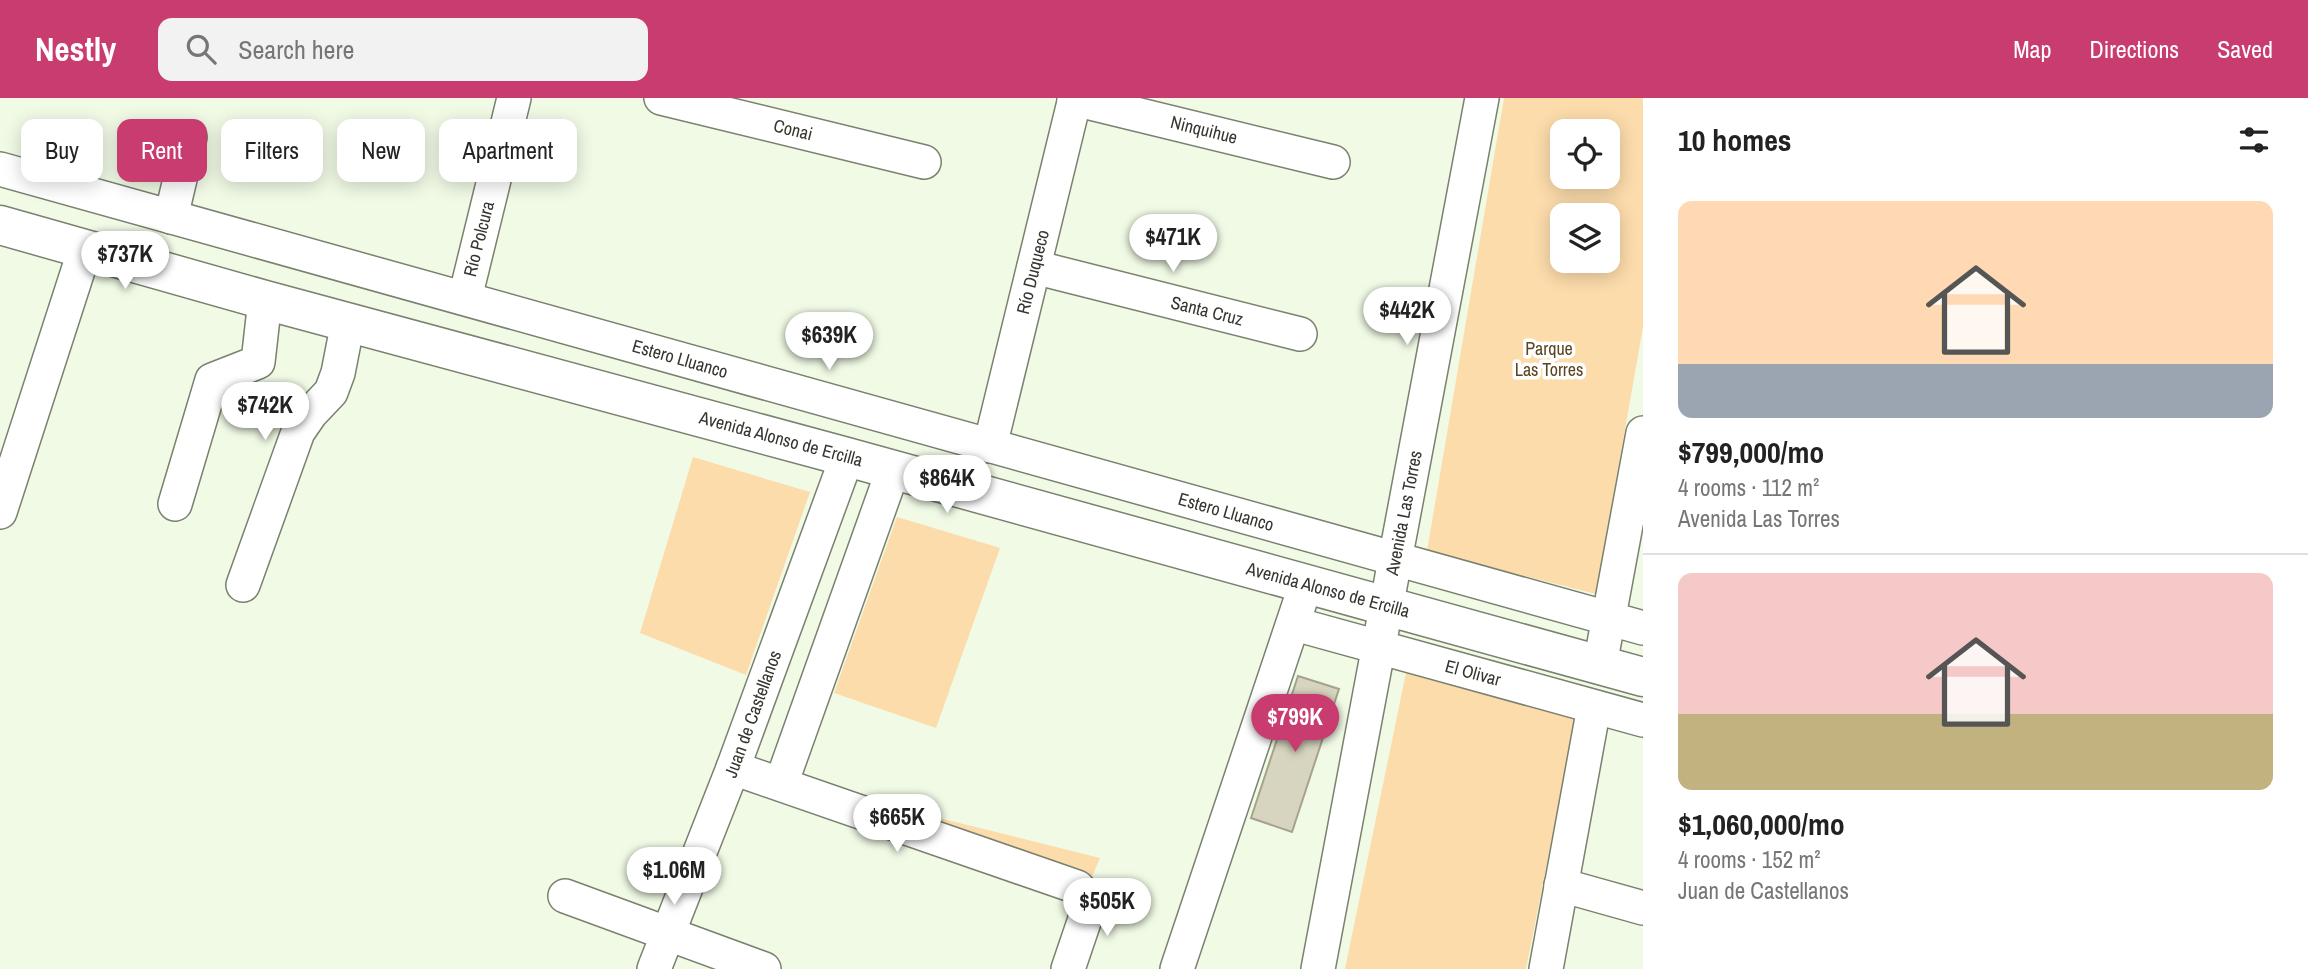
<!DOCTYPE html>
<html lang="en">
<head>
<meta charset="utf-8">
<style>
  body { margin:0; font-family:"Archivo Narrow",sans-serif; background:#f2f2f2; color:#222; height:100vh; display:flex; flex-direction:column; font-size:26px; white-space:nowrap }
  * { box-sizing:border-box; margin:0 }
  p { font-size:23px; color:#767676 }
  .icon { flex:none; width:38px; height:38px; fill:none; stroke:currentColor; stroke-width:2; stroke-linecap:round; stroke-linejoin:round }
  .map { position:relative; flex:1; overflow:hidden }
  .side { display:flex; flex-direction:column; background:#fff; width:665px }
  .side>* { flex:none }
  .guide { position:absolute; left:21px; top:21px; width:665px; height:63px; display:flex; gap:14px }
  .controls { position:absolute; left:1550px; top:21px; display:grid; gap:14px }
  .controls a { display:grid; place-items:center; width:70px; height:70px; border-radius:14px; background:#fff; box-shadow:0 4px 18px #0003; font-size:35px }
  .price { position:absolute; translate:-50% -60px; padding:0 16px; border-radius:24px; background:#fff; color:#222; font-size:23px; line-height:46px; filter:drop-shadow(0 2px 4px #0008) }
  .price::after { content:''; position:absolute; left:50%; top:42px; width:21px; height:16px; margin-left:-10px; background:inherit; clip-path:polygon(0 0,100% 0,50% 100%) }
  .price.current { background:#c83c6f; color:#fff }
  ul { padding:0; list-style:none }
  li { display:grid; align-content:center; gap:14px; height:371px; padding:0 35px }
  li+li { border-top:2px solid #e0e0e0 }
  li span { display:grid; place-items:center; height:217px; border-radius:14px; color:#555 }
  li>.icon { margin-inline-start:auto }
  span .icon { width:126px; height:126px; fill:#fffc; stroke-width:1 }
  li b { font-size:30px }
  h2 { display:flex; justify-content:space-between; align-items:center; height:84px; padding:0 35px; font-size:30px }
  .chip { padding:0 24px; border-radius:14px; background:#fff; box-shadow:0 4px 18px #0003; font-size:24px; line-height:63px }
  .chip.current { background:#c83c6f; color:#fff }
  header { display:flex; align-items:center; gap:42px; box-sizing:border-box; height:98px; padding:0 35px; background:#c83c6f; color:#fff }
  header strong { font-size:33px }
  nav { display:flex; gap:38px; margin-inline-start:auto; font-size:24px }
  .search { width:490px; height:63px; background:#f2f2f2; display:flex; align-items:center; gap:18px; box-sizing:border-box; padding:0 24px; border-radius:14px; color:#767676; font-size:26px }
  main { display:flex; flex:1; min-height:0 }
  .map>svg:first-child { display:block }
</style>
</head>
<body>
<header>
<strong>Nestly</strong>
<div class="search"><svg class="icon" aria-label="search" viewBox="0 0 24 24"><circle cx="10" cy="10" r="6"/><path d="M15 15l6 6"/></svg>Search here</div>
<nav><a>Map</a><a>Directions</a><a>Saved</a></nav>
</header>
<main>
<div class="map">
<svg width="1643" height="871" viewBox="0 0 1643 871">
  <rect width="100%" height="100%" fill="#f0fae5"/>
  <g fill="#fcdcab" fill-rule="evenodd">
    <path d="M1504,0H1643V229L1596,496L1427,453ZM1563,33H1608V79H1563ZM1563,117H1608V163H1563Z"/>
    <polygon points="693,359 810,394 746,577 640,535"/>
    <polygon points="897,419 1000,450 936,630 834,595"/>
    <polygon points="1407,570 1576,619 1526,871 1345,871"/>
    <polygon points="907,712 1100,760 1091,781"/>
  </g>
  <polygon fill="#d7d5bf" stroke="#a5a38f" stroke-width="2" points="1298,578 1339,591 1292,734 1251,720"/>
  <g fill="none" stroke-linecap="round" stroke-linejoin="round">
    <g stroke="#79816f" stroke-width="36">
      <g id="minor">
        <polyline points="661,0 924,64"/>
        <polyline points="1074,1 1333,64"/>
        <polyline points="0,71 1643,530"/>
        <polyline points="171,119 190,39"/>
        <polyline points="1034,169 1300,236"/>
        <polyline points="465,200 514,0"/>
        <polyline points="990,348 1075,0"/>
        <polyline points="175,406 212,282 258,264 265,202"/>
        <polyline points="0,414 85,151"/>
        <polyline points="243,487 298,334 311,315 331,294 338,275 348,224"/>
        <polyline points="1302,528 1643,622"/>
        <polyline points="1600,567 1643,335"/>
        <polyline points="733,670 1077,789 1087,799 1087,815 1068,871"/>
        <polyline points="781,686 893,372"/>
        <polyline points="1561,787 1643,810"/>
        <polyline points="565,798 764,871"/>
        <polyline points="654,871 733,670 847,359"/>
        <polyline points="1177,871 1306,486"/>
        <polyline points="1318,871 1482,0"/>
        <polyline points="1546,871 1594,609"/>
      </g>
    </g>
    <g stroke="#79816f" stroke-width="41">
      <polyline id="major" points="0,127 265,202 847,359 1643,579"/>
    </g>
    <use href="#minor" stroke="#fff" stroke-width="33"/>
    <use href="#major" stroke="#fff" stroke-width="38"/>
  </g>
  <g text-anchor="middle" stroke-width="7" stroke-linejoin="round" paint-order="stroke">
    <g font-size="18" fill="#33372f" stroke="#fff">
      <text transform="translate(793 32) rotate(14)" y="6">Conai</text>
      <text transform="translate(1204 32) rotate(14)" y="6">Ninquihue</text>
      <text transform="translate(479 141) rotate(-76)" y="6">Río Polcura</text>
      <text transform="translate(1033 174) rotate(-76)" y="6">Río Duqueco</text>
      <text transform="translate(1207 213) rotate(14)" y="6">Santa Cruz</text>
      <text transform="translate(680 261) rotate(16)" y="6">Estero Lluanco</text>
      <text transform="translate(781 341) rotate(15)" y="6">Avenida Alonso de Ercilla</text>
      <text transform="translate(1226 414) rotate(16)" y="6">Estero Lluanco</text>
      <text transform="translate(1404 415) rotate(-79)" y="6">Avenida Las Torres</text>
      <text transform="translate(1328 492) rotate(15)" y="6">Avenida Alonso de Ercilla</text>
      <text transform="translate(1473 575) rotate(15)" y="6">El Olivar</text>
      <text transform="translate(753 616) rotate(-70)" y="6">Juan de Castellanos</text>
    </g>
    <g font-size="18" fill="#5b4520" stroke="#fff">
      <text x="1549" y="257">Parque<tspan x="1549" dy="21">Las Torres</tspan></text>
    </g>
  </g>
</svg>
<div class="controls">
<a><svg class="icon" aria-label="locate" viewBox="0 0 24 24"><circle cx="12" cy="12" r="6"/><path d="M12 2v4M12 18v4M2 12h4M18 12h4"/></svg></a>
<a><svg class="icon" aria-label="layers" viewBox="0 0 24 24"><path d="M12 4l9 5-9 5-9-5zM3 14l9 5 9-5"/></svg></a>
</div>
<b class="price" style="left:1173px;top:176px">$471K</b>
<b class="price" style="left:125px;top:193px">$737K</b>
<b class="price" style="left:1407px;top:249px">$442K</b>
<b class="price" style="left:829px;top:274px">$639K</b>
<b class="price" style="left:265px;top:344px">$742K</b>
<b class="price" style="left:947px;top:417px">$864K</b>
<b class="price current" style="left:1295px;top:656px">$799K</b>
<b class="price" style="left:897px;top:756px">$665K</b>
<b class="price" style="left:674px;top:809px">$1.06M</b>
<b class="price" style="left:1107px;top:840px">$505K</b>
<div class="guide">
<a class="chip">Buy</a>
<a class="chip current">Rent</a>
<a class="chip">Filters</a>
<a class="chip">New</a>
<a class="chip">Apartment</a>
</div>
</div>
<section class="side">
<h2>10 homes<svg class="icon" aria-label="filters" viewBox="0 0 24 24"><path d="M4 7h16M4 17h16"/><circle cx="9" cy="7" r="2"/><circle cx="15" cy="17" r="2"/></svg></h2>
<ul>
<li><span style="background:linear-gradient(#ffd9b3 75%,#9aa5b1 0)"><svg class="icon" aria-label="home" viewBox="0 0 24 24"><path d="M3 11l9-7 9 7M6 9v11h12V9"/></svg></span><div><b>$799,000/mo</b><p>4 rooms · 112 m²</p><p>Avenida Las Torres</p></div></li>
<li><span style="background:linear-gradient(#f6c9c9 65%,#c2b280 0)"><svg class="icon" aria-label="home" viewBox="0 0 24 24"><path d="M3 11l9-7 9 7M6 9v11h12V9"/></svg></span><div><b>$1,060,000/mo</b><p>4 rooms · 152 m²</p><p>Juan de Castellanos</p></div></li>
</ul>
</section>
</main>
</body>
</html>
